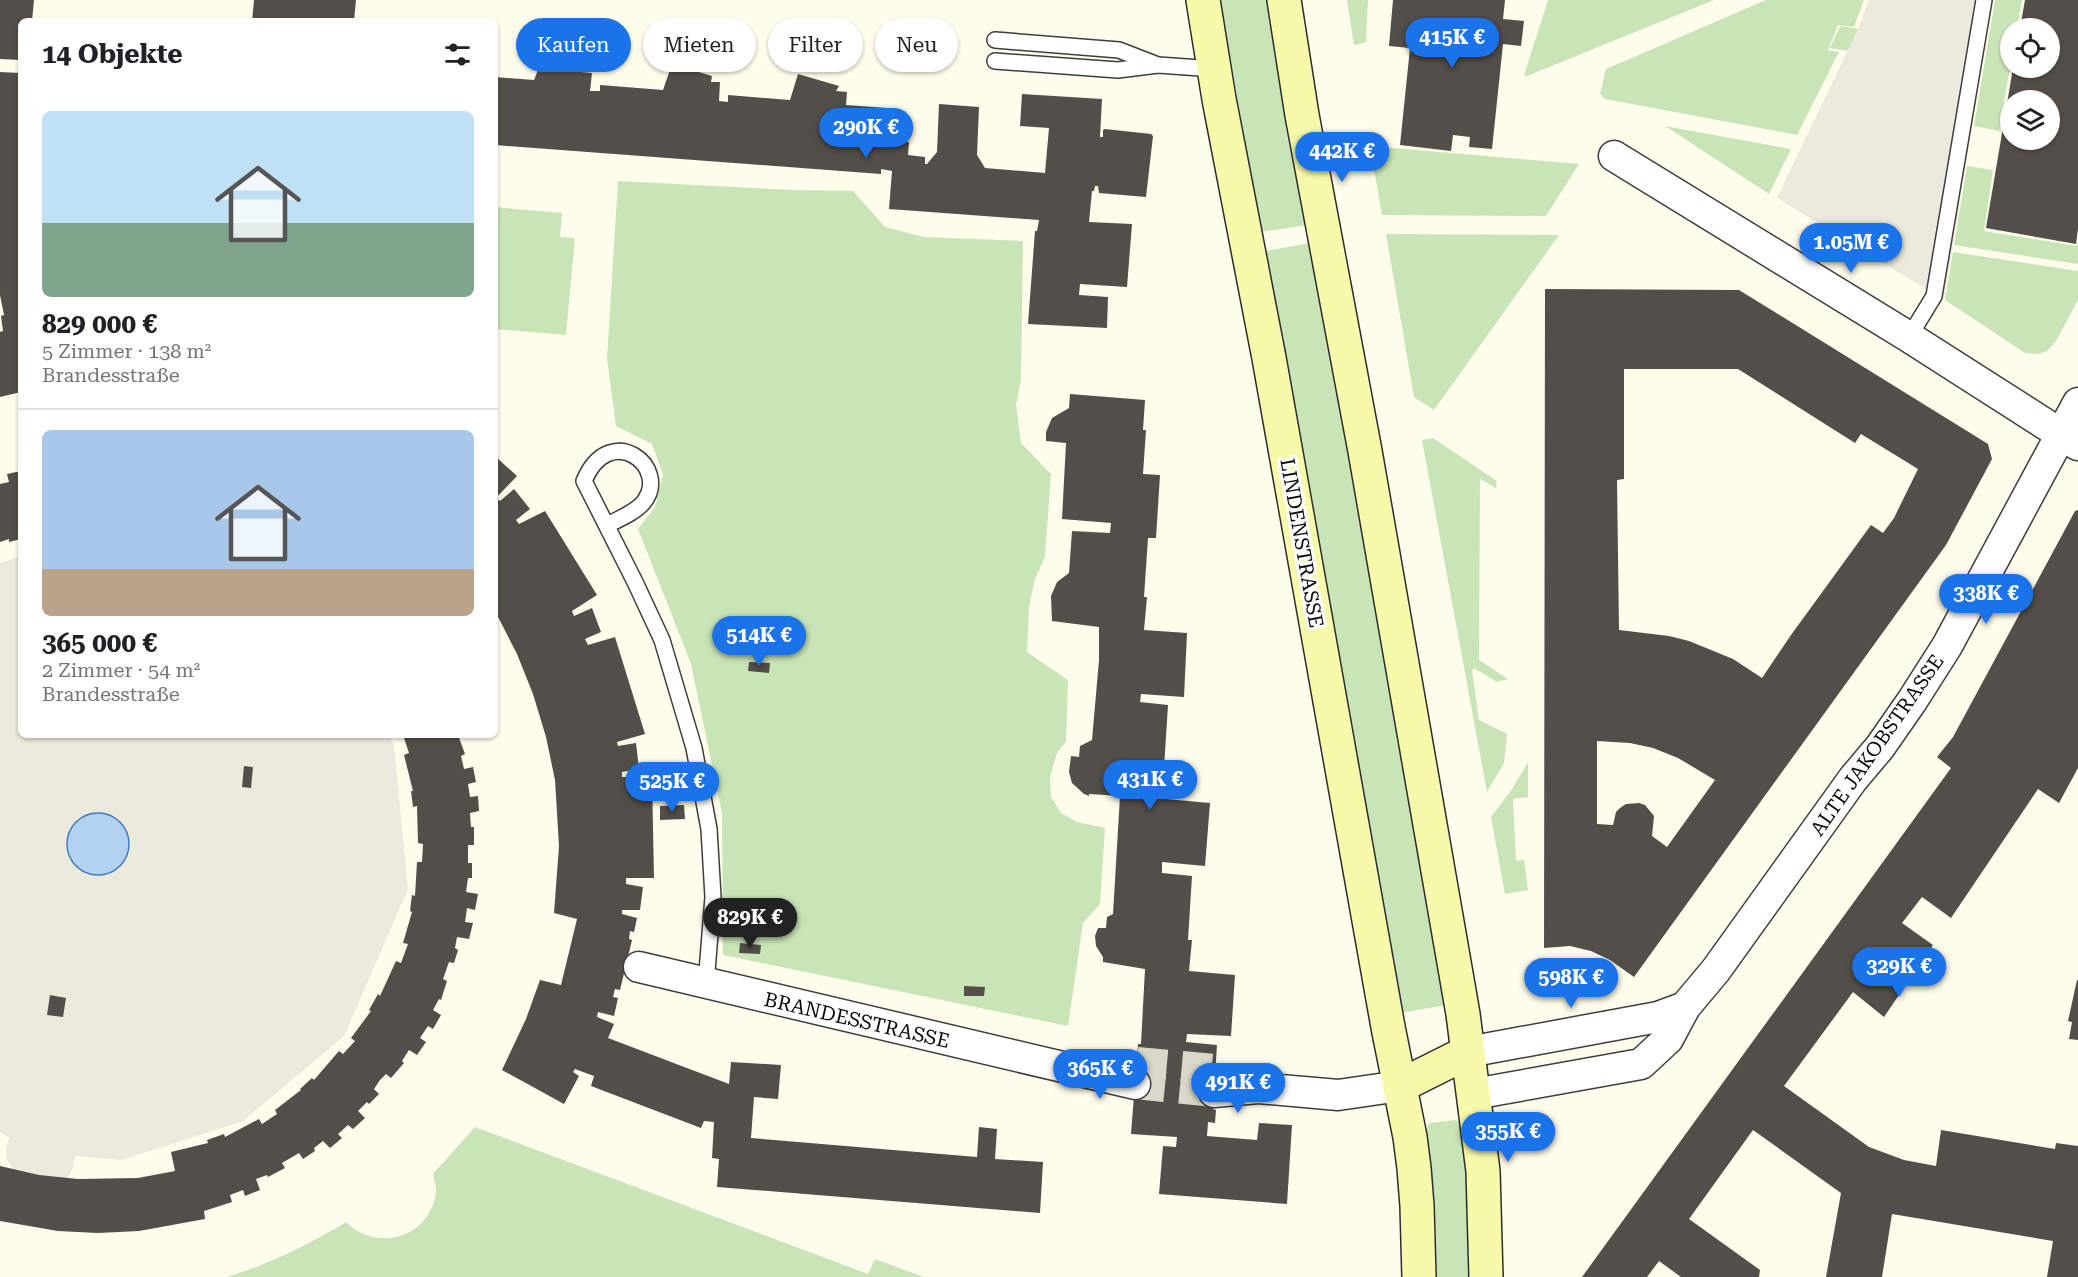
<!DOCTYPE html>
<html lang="de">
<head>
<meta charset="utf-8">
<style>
  body { margin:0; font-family:"Roboto Serif",serif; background:#f6f6f6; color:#202124; height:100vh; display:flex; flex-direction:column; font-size:22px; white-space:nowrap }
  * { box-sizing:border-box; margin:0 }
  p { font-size:20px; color:#757577 }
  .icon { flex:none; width:33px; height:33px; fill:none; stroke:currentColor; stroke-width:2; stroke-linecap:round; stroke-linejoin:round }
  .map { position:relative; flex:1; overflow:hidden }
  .panel { position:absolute; left:18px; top:18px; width:480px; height:720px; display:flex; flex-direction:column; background:#fff; border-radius:9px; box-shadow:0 2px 4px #0004 }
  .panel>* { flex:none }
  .banner { position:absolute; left:516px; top:18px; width:570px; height:54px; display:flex; gap:12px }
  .buttons { position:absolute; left:2000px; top:18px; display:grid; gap:12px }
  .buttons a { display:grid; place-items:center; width:60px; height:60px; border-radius:50%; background:#fff; box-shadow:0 2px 4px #0004; font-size:30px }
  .price { position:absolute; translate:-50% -51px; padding:0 14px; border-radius:21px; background:#1a73e8; color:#fff; font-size:20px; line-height:39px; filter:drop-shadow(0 2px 3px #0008) }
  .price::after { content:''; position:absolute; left:50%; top:36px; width:18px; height:14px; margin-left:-9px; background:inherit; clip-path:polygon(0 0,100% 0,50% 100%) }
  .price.selected { background:#222; color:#fff }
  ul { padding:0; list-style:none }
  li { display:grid; align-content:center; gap:12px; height:318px; padding:0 24px }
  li+li { border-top:2px solid #e0e0e0 }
  li span { display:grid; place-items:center; height:186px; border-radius:9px; color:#555 }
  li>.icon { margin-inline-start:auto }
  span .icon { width:108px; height:108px; fill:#fffc; stroke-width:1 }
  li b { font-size:26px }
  h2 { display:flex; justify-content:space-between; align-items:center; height:72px; padding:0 24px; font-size:26px }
  .tag { padding:0 21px; border-radius:27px; background:#fff; box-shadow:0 2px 4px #0004; font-size:21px; line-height:54px }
  .tag.selected { background:#1a73e8; color:#fff }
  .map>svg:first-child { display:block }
</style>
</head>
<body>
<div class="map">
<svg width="2078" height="1277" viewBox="0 0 2078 1277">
  <rect width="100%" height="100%" fill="#fefdeb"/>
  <g fill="#c9e5b8">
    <polygon points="1220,0 1267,0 1307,225 1261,232"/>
    <polygon points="1347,0 1368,0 1366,42 1354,45"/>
    <polygon points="1548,0 1714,0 1527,76 1524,75"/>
    <polygon points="1766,0 1864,0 1854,27 1838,25 1828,50 1839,52 1797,135 1605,99 1600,94 1606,69"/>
    <polygon points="1995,0 2022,0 2017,28 2010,28 2010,68 1999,131 1974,126"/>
    <polygon points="1840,26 1946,42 1943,66 1830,48"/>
    <polygon points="1665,126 1791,149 1769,194"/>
    <polygon points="1370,146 1579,164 1546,216 1382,215"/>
    <polygon points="1967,166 1993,170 1984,231 2077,246 2078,241 2078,264 1954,245"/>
    <polygon points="618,181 792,190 853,191 885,227 924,237 1023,241 1021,379 1016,405 1021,443 1051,474 1045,557 1035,579 1029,606 1027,652 1068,680 1066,742 1057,753 1050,777 1051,797 1061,813 1077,822 1105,828 1100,904 1083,923 1068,1026 723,955 722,813 691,664 638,529 655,507 663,475 652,444 616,426 607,359"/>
    <polygon points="495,207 562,213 560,237 575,238 566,335 495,329"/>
    <polygon points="1386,234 1559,235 1434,410 1414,397"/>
    <polygon points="1311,243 1446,1005 1401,1013 1265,251"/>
    <polygon points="1953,252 2078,271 2078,300 2056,341 2047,351 2039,354 2025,353 1945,300"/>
    <polygon points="1433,438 1497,481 1496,488 1480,479 1479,660 1508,679 1497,682 1474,668 1472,671 1479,720 1507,734 1504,763 1487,792 1422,440"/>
    <polygon points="1528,762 1528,797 1513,799 1516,861 1524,860 1528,890 1505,894 1491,817 1512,789"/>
    <polygon points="1455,1120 1461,1123 1468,1198 1471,1277 1435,1277 1431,1182 1425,1131 1430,1123"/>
    <path d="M475,1127L868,1274L875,1259L924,1277H227C269,1264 308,1245 346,1222C375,1251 426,1240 435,1197C437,1190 435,1181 433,1174Z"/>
  </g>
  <g fill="#eceadc">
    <polygon points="1869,0 1992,0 1944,300 1777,198 1858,29"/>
    <polygon points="21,556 21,735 388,735 394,745 408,889 344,1036 243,1121 122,1160 75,1156 73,1167 66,1182 16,1173 7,1160 6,1151 8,1141 10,1138 0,1132 0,563"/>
  </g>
  <circle fill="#b3d1f1" stroke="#407cc3" stroke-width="1.5" cx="98" cy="844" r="31"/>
  <g fill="#534e49" fill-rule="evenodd">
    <polygon points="0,0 34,0 32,21 21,21 21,60 0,59"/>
    <polygon points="254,0 356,0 354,21 252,21"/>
    <polygon points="1393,0 1505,0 1503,19 1524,21 1521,46 1503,44 1492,149 1469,147 1470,137 1453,135 1451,151 1400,145 1410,48 1389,46"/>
    <path d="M2025,0H2078V229L2076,244L1986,228L2013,68H2049V28H2020ZM2010,100H2049V140H2010Z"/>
    <polygon points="544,55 584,67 581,72 592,73 590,91 600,91 600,85 663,90 672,64 712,76 711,82 720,82 719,101 728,102 728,95 790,100 798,74 839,86 836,91 847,92 846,105 887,108 885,139 909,142 908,155 925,157 925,164 927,164 937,152 939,104 979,107 977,155 985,168 1045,173 1049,128 1020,126 1022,94 1102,99 1100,137 1103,137 1103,130 1105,129 1151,134 1153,136 1146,197 1099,193 1098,186 1095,186 1094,191 1092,191 1089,222 1132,224 1127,287 1080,284 1079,295 1108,297 1107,328 1028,324 1035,231 1037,231 1039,220 889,209 892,171 881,169 881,174 495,145 495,77 534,80"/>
    <polygon points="0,72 21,73 21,392 0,397 0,332 3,331 1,316 4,315 0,295"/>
    <path d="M1545,289L1739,290L1988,444L1992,459L1946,545L1634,977L1610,960L1591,951L1570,946L1544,948ZM1624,369H1738L1855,443L1861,434L1918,469L1894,518L1883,533L1871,525L1791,635L1762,678L1733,659L1689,641L1669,636L1619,630L1617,480L1624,479ZM1597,741L1630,743L1653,748L1678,758L1715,780L1667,847L1652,836L1654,816L1645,805L1639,803L1626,804L1620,808L1616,812L1613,825L1597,824Z"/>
    <polygon points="1070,394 1145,400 1143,430 1146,430 1143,474 1160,475 1156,538 1148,538 1144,597 1147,597 1144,630 1187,633 1184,697 1141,694 1140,702 1168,705 1164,768 1168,768 1166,799 1210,803 1205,866 1162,862 1162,873 1192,876 1188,940 1192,940 1189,971 1235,975 1231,1036 1187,1034 1186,1042 1217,1045 1213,1109 1216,1110 1215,1123 1208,1122 1207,1136 1257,1140 1259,1123 1292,1125 1287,1204 1159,1194 1163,1146 1176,1147 1177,1137 1131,1134 1138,1044 1141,1044 1145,969 1103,962 1103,957 1096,946 1095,936 1098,928 1106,928 1107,917 1113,914 1120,796 1089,794 1089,796 1084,794 1072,783 1069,772 1071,756 1079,757 1080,746 1092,740 1099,660 1099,627 1052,621 1051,596 1057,582 1069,573 1072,531 1110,533 1111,523 1062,519 1066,443 1046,441 1046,432 1052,418 1069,408"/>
    <polygon points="495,456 517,476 496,498 500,501 514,489 530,509 516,520 519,524 545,511 597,595 572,611 574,616 592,608 601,632 585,639 588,645 615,637 645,734 617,742 618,746 636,743 639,769 622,772 622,777 652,777 654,878 626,878 626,884 643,887 640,910 622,910 622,914 637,918 634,932 630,931 629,939 632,940 620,990 615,989 613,997 618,998 614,1016 598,1012 597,1017 614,1024 608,1038 729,1084 731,1062 781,1065 778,1099 754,1097 751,1138 977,1157 979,1127 997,1129 995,1159 1043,1162 1040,1213 717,1187 719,1159 712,1158 714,1122 704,1121 701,1128 591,1086 594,1076 575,1069 573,1072 579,1076 564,1104 502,1070 526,1019 540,980 561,985 577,919 554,913 559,846 555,780 546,737 533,694 517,654 495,611"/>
    <polygon points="21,471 21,539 9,542 9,539 0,542 0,484 9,482 7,474"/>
    <polygon points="2078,510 2078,768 2059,803 2038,789 1951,918 1922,897 1902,923 1933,945 1884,1017 1853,992 1784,1086 1869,1147 1904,1160 1936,1166 1941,1130 2055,1149 2056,1143 2078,1146 2078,1277 2047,1277 2053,1241 1892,1214 1882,1277 1826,1277 1841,1193 1753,1130 1689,1219 1760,1270 1759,1277 1681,1277 1659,1261 1647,1277 1582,1277 1951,768 1937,757 1953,737 2075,511"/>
    <polygon points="749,662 770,663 769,673 748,671"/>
    <polygon points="403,735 458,735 465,754 461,756 464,769 473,767 476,782 468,784 470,797 478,796 479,811 470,813 471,827 474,827 474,845 468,845 468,863 472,863 472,878 468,878 466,892 478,894 475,910 467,908 465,922 473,923 469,939 457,937 455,948 458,950 454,963 449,962 443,979 447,981 441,1000 439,999 433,1010 441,1015 433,1029 428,1026 420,1038 426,1042 417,1055 409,1050 402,1061 404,1063 391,1078 386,1074 380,1080 374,1089 379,1094 369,1104 367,1102 358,1111 365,1118 353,1129 348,1125 338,1134 342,1138 330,1148 323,1141 314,1148 315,1151 303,1159 299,1153 282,1163 285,1168 268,1177 267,1175 256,1179 260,1190 245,1196 243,1190 230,1195 232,1202 204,1211 205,1219 139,1231 98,1233 58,1231 0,1221 0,1166 39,1175 78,1179 138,1178 175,1171 171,1152 208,1143 207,1140 224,1134 225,1137 259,1119 262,1124 277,1114 275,1110 301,1090 300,1089 312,1078 314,1080 339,1051 343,1054 355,1041 351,1038 371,1011 369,1010 378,994 380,996 396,961 401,963 408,944 403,943 412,912 410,911 412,895 415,896 417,862 422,862 423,844 418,843 417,806 413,807 411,791 413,791 404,755 409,753"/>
    <polygon points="244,766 253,767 251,788 242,787"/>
    <polygon points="684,805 685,819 660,820 660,806"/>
    <polygon points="740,943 761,945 760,954 739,953"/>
    <polygon points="2077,980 2078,980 2078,1040 2069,1039 2072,1022 2068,1021"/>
    <polygon points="964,986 985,987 984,996 964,996"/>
    <polygon points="50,995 66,998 63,1017 47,1015"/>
  </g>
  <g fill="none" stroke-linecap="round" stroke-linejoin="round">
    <g stroke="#dad9c9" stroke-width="30" stroke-dasharray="30 15" stroke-linecap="butt">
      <polyline points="1137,1062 1216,1069"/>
      <polyline points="1135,1084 1214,1092"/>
    </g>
    <g stroke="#3e3e3e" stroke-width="18">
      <g id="service">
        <polyline points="995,40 1119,50 1155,64"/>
        <polyline points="995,61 1118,70 1158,65 1215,69"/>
        <polyline points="1909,337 1934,296 1984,0"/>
        <path d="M607,525C619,519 634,513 643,503C672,468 610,419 584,481L635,582L662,640L694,748L709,829L713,897L706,984"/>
      </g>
    </g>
    <g stroke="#3e3e3e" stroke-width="33">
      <g id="minor">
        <polyline points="1614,156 1909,337 2078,445"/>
        <polyline points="639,967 1135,1084"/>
        <polyline points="1468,1052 1658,1017 1685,1007"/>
        <polyline points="1214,1092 1258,1088 1338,1095 1400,1086"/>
        <polyline points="1474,1094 1641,1064 1668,1039 1685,1007 1716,970 1853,779 1880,747 1912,701 1947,646 2078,403"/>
      </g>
    </g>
    <g stroke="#2d2d2d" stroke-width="36">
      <g id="secondary">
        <polyline points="1203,0 1219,99 1269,358 1388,1027 1410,1137 1414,1168 1417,1206 1419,1277"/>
        <polyline points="1284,0 1302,115 1365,451 1463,1014 1483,1171 1486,1277"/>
        <polyline points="1400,1086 1468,1052"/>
      </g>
    </g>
    <use href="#service" stroke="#fff" stroke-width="15"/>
    <use href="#minor" stroke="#fff" stroke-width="30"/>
    <use href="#secondary" stroke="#f7f9ab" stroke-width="33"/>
  </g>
  <g text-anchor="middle" stroke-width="6" stroke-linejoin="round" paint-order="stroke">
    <g font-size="20" fill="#0b0b0b" stroke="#fff">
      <text transform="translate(1302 543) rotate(80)" y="7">LINDENSTRASSE</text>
      <text transform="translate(1877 745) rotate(-55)" y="7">ALTE JAKOBSTRASSE</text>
      <text transform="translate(857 1020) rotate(13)" y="7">BRANDESSTRASSE</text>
    </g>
  </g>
</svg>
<div class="buttons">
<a><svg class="icon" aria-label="locate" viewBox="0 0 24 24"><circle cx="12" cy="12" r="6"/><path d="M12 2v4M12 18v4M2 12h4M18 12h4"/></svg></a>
<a><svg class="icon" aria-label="layers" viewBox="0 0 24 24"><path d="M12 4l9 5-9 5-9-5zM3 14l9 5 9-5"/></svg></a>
</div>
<b class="price" style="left:1452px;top:69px">415K €</b>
<b class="price" style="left:866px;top:159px">290K €</b>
<b class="price" style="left:1342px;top:183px">442K €</b>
<b class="price" style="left:1851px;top:274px">1.05M €</b>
<b class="price" style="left:1986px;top:625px">338K €</b>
<b class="price" style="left:759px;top:667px">514K €</b>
<b class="price" style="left:1150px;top:811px">431K €</b>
<b class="price" style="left:672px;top:813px">525K €</b>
<b class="price selected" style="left:750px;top:949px">829K €</b>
<b class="price" style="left:1899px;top:998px">329K €</b>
<b class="price" style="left:1571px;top:1009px">598K €</b>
<b class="price" style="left:1100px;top:1100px">365K €</b>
<b class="price" style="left:1238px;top:1114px">491K €</b>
<b class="price" style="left:1508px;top:1163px">355K €</b>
<div class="banner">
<a class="tag selected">Kaufen</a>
<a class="tag">Mieten</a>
<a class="tag">Filter</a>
<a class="tag">Neu</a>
</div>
<section class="panel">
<h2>14 Objekte<svg class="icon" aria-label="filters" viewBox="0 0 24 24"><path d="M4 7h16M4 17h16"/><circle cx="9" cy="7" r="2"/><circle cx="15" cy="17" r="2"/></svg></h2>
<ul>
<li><span style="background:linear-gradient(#bfe0f5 60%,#7fa58c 0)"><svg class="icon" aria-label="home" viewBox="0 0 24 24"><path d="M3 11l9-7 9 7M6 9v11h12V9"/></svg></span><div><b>829 000 €</b><p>5 Zimmer · 138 m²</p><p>Brandesstraße</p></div></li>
<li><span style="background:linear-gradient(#a9c7e8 75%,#b9a48a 0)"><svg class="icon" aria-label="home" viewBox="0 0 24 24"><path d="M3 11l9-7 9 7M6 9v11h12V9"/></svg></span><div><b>365 000 €</b><p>2 Zimmer · 54 m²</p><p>Brandesstraße</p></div></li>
</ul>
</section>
</div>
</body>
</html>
